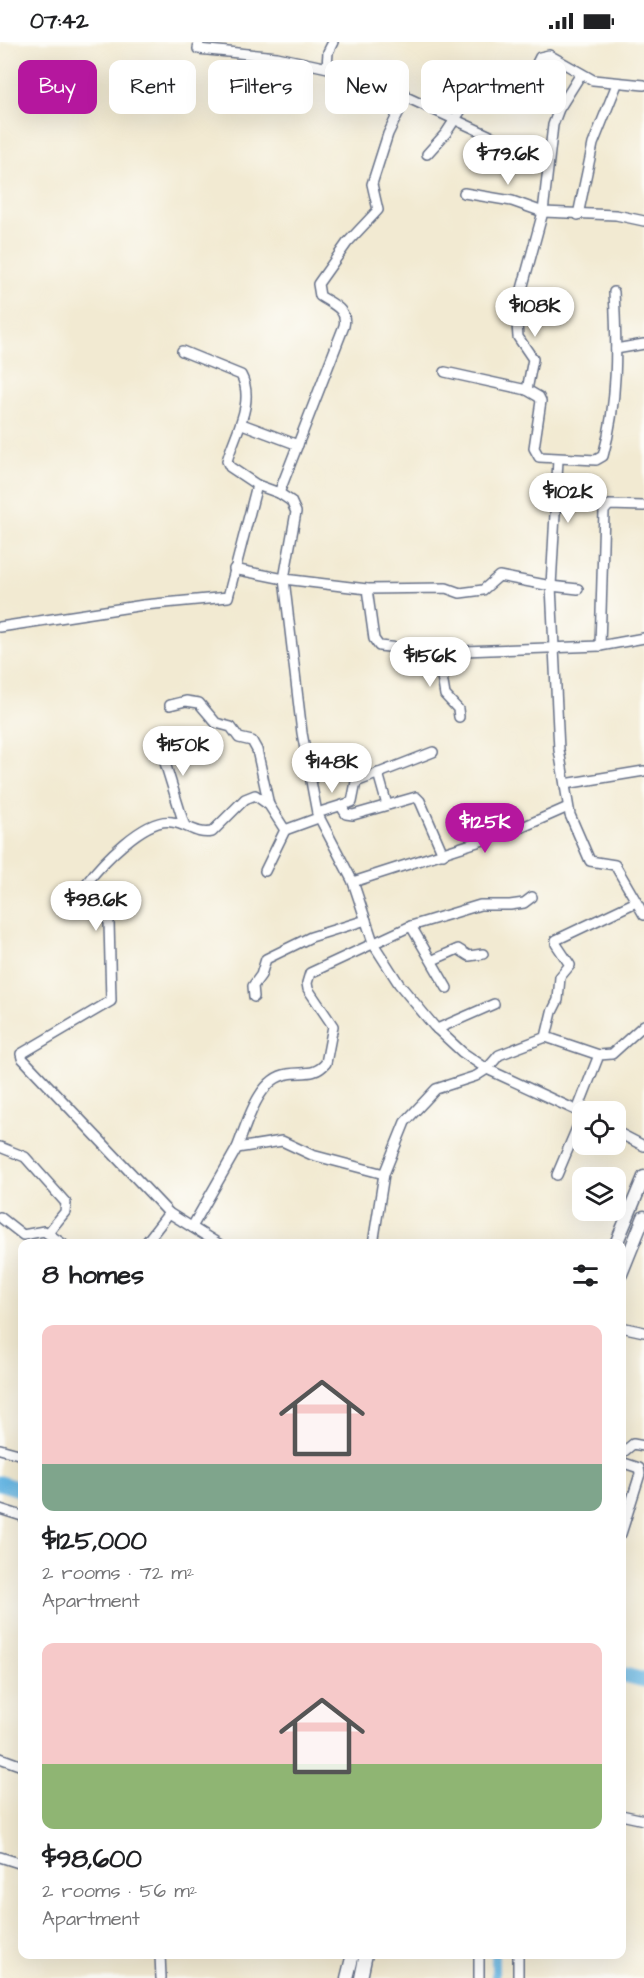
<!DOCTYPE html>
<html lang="en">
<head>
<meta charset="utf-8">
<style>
  body { margin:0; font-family:"Architects Daughter",sans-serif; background:#f2f2f2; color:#202124; height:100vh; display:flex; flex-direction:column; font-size:22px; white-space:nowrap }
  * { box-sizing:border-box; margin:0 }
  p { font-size:20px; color:#757577 }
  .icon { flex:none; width:33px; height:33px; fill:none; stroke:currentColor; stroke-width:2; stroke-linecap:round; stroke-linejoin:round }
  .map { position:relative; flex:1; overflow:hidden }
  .drawer { position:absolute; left:18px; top:1197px; width:608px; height:720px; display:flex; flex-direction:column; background:#fff; border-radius:12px; box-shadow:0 6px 24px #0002 }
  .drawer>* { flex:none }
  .top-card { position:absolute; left:18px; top:18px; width:609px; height:54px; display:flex; gap:12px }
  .tools { position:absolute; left:572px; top:1059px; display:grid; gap:12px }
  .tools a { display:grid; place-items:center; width:54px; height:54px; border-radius:12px; background:#fff; box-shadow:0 6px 24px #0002; font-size:30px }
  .price { position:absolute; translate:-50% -51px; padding:0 14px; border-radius:21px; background:#fff; color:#222; font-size:20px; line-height:39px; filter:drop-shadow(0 2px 3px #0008) }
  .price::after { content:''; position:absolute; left:50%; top:36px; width:18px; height:14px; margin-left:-9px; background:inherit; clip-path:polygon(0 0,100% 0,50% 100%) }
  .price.selected { background:#b5179e; color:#fff }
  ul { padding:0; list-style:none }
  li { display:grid; align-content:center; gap:12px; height:318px; padding:0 24px }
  li span { display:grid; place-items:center; height:186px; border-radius:12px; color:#555 }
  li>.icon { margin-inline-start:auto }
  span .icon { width:108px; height:108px; fill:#fffc; stroke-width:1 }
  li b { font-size:26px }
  h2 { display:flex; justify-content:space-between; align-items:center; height:72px; padding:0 24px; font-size:26px }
  .pill { padding:0 21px; border-radius:12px; background:#fff; box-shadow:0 6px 24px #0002; font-size:21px; line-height:54px }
  .pill.selected { background:#b5179e; color:#fff }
  .status { display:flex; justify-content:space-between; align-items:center; height:42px; padding:0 30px; background:#fff; direction:ltr }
  .status svg { height:16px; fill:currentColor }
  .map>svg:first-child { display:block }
</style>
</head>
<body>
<div class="status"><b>07:42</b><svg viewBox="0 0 49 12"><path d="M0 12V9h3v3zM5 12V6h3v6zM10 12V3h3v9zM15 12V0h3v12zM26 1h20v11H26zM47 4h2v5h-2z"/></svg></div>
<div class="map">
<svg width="644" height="1936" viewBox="0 0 644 1936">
  <rect width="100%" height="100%" fill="#fdfcf7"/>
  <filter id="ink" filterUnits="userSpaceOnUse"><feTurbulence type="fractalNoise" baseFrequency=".0167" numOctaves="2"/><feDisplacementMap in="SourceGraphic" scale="12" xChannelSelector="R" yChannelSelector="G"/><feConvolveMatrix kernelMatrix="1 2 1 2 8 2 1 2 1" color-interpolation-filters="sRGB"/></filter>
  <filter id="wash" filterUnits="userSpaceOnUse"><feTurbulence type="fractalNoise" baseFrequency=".008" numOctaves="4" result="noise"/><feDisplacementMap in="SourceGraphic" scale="24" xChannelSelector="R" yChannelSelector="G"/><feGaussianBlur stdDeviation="1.35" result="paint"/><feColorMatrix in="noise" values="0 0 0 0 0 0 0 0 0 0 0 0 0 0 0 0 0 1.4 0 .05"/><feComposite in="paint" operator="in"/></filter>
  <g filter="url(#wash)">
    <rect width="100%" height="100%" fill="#f2ead2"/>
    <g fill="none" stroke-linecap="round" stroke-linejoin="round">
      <polyline stroke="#69b8e4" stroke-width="8" points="495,1936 495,1912"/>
      <g stroke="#69b8e4" stroke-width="15">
        <polyline points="0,1441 22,1448"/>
        <polyline points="621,1632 644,1638"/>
      </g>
    </g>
  </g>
  <g filter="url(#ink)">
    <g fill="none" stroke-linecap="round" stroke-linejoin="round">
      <g stroke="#667087" stroke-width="12">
        <g id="minor">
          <polyline points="327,25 328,10 333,0"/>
          <path d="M581,32L559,67L553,83L543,170L516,269L518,295L533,317L527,348L539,355L541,359L534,406L539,415L596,418L603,414C618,361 617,304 614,250"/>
          <polyline points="406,55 510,103"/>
          <polyline points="427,112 446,91 484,33 489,29 525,38 530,35 540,15 549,13 593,38 644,43"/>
          <polyline points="464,151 512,159 543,170 616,173 644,179"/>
          <polyline points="578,173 593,102 617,42"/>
          <polyline points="616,307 644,302"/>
          <path d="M182,309L241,333C256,360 234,393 227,419L230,425L257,443"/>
          <polyline points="445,330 527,348"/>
          <polyline points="242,382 298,403"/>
          <polyline points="558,418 551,544 578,547"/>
          <polyline points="279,451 291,459 296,470 284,537 367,547 374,597 379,604 438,610 600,604 644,596"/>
          <polyline points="234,527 284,537 302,691 317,771 353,840 374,903 399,942 434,984 462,1010 487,1027 582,1071"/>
          <polyline points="367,547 446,546 460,551 483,548 499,534 551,544 559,708 570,773 590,819 615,823 644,873"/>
          <path d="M0,585L144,563L228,555L257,443L279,451L344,284C348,267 332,262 320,254L318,242L347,201L378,168L372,142L388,92L406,55L400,42L392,35L365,34L277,15L198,7L199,0"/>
          <polyline points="600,604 604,469 609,463 644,464"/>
          <polyline points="438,610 445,653 458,667 459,675"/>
          <polyline points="170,663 186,659 199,661 216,681 231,685 239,696 252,699 257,708 269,763"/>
          <polyline points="157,695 184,782"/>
          <polyline points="378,731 387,763"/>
          <polyline points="565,742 644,729"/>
          <polyline points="341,764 346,772 353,773 416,755 420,759 443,812"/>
          <polyline points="317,771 352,760 356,740 433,710"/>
          <polyline points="265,829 285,788"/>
          <polyline points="353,840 518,787 568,765"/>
          <polyline points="411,884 447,946"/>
          <polyline points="433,918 458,907 469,914 483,912"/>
          <polyline points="254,955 253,944 261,933 266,917 311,895 366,878"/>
          <polyline points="437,987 494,962"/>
          <polyline points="546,995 599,1013"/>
          <polyline points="577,1069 599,1013 612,1012 644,983"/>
          <polyline points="615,1089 644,1104"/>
          <polyline points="0,1105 25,1115 66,1161 65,1170 48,1191"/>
          <path d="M237,1106C247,1082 258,1036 288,1032C303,1029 314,1035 326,1021L333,984L308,947L307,941L310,931L411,884L480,863H510L524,861L532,855"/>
          <polyline points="557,1133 582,1074"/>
          <polyline points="0,1175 23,1193 44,1189 63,1202"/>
          <polyline points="192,1185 237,1106 282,1099 312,1113 384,1132"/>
          <polyline points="145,1202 169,1171"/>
          <path d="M219,1202L169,1171L22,1016L21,1012L111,959L109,880L86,850V842C101,822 145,775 172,780C187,782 196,793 212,790L245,757L255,753L269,763L285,788L318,776"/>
          <polyline points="373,1202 384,1132 405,1080 436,1047 476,1034 487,1027 499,1013 546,995 552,970 558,958 560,935 570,923 556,902 556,898 636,860"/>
          <polyline points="621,1285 644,1290"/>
          <polyline points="0,1407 22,1413"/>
          <polyline points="621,1412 633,1402 644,1404"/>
          <polyline points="621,1420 639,1426 640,1432 621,1492"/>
          <polyline points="0,1467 22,1474"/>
          <polyline points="0,1716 22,1724"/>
          <polyline points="621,1773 644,1778"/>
          <polyline points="0,1815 22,1822"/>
          <polyline points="160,1912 161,1936"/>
          <polyline points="479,1936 479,1912"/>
          <polyline points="518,1936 518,1912"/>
        </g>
      </g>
      <g stroke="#667087" stroke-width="15">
        <g id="major">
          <polyline points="616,1202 644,1135"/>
          <polyline points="621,1232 644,1175"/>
          <polyline points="347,1936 353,1912"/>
          <polyline points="361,1936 366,1912"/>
        </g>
      </g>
      <use href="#minor" stroke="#fff" stroke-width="9"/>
      <use href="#major" stroke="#fff" stroke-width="12"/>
    </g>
  </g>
</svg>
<div class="tools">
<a><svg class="icon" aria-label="locate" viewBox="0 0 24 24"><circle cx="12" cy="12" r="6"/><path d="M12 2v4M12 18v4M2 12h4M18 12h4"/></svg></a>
<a><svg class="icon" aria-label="layers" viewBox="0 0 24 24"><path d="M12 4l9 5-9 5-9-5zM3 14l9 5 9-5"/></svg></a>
</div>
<b class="price" style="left:508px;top:144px">$79.6K</b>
<b class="price" style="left:535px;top:296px">$108K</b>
<b class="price" style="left:568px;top:482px">$102K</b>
<b class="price" style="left:430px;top:646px">$156K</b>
<b class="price" style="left:183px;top:735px">$150K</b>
<b class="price" style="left:332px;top:752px">$148K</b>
<b class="price selected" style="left:485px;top:812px">$125K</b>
<b class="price" style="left:96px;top:890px">$98.6K</b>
<div class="top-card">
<a class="pill selected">Buy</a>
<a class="pill">Rent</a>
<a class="pill">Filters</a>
<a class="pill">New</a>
<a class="pill">Apartment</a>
</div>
<section class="drawer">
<h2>8 homes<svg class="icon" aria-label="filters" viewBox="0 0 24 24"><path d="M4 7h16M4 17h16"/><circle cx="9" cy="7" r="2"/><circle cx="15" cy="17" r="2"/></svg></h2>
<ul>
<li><span style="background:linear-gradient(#f6c9c9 75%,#7fa58c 0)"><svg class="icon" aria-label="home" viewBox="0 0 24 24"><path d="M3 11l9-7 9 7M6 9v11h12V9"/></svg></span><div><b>$125,000</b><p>2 rooms · 72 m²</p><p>Apartment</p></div></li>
<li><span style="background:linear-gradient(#f6c9c9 65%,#8fb573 0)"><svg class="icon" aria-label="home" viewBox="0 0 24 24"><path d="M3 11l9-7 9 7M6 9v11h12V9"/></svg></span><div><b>$98,600</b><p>2 rooms · 56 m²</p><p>Apartment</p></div></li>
</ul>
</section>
</div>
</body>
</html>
